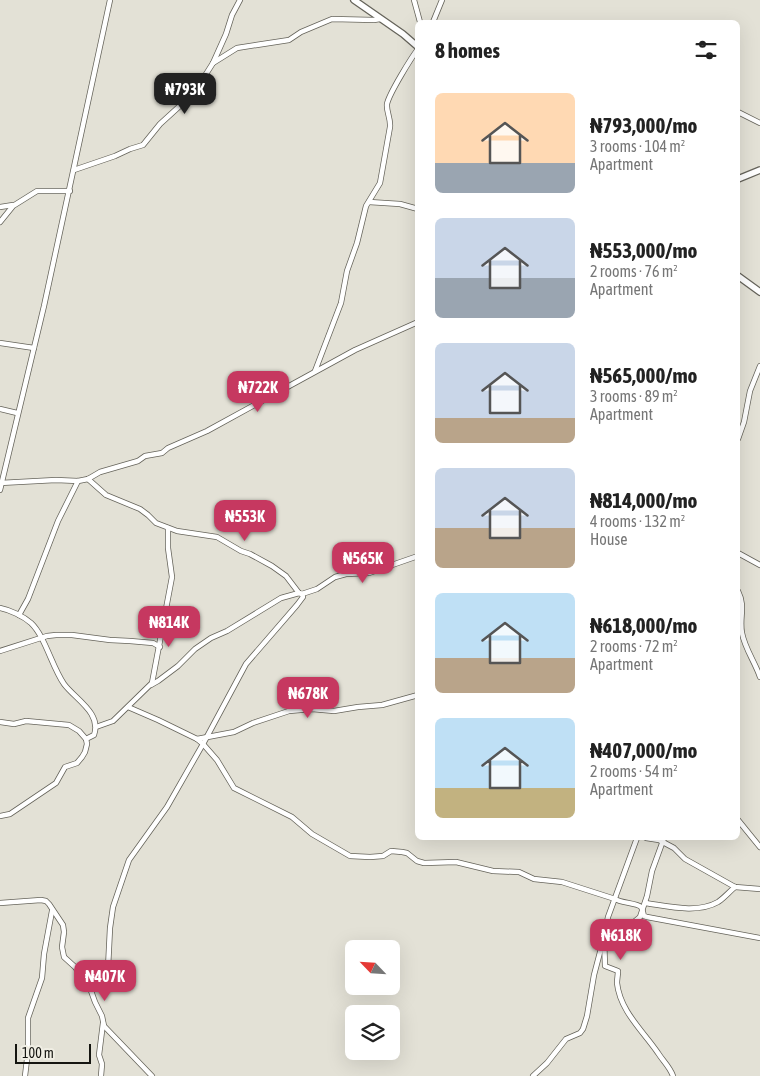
<!DOCTYPE html>
<html lang="en">
<head>
<meta charset="utf-8">
<style>
  body { margin:0; font-family:"Asap Condensed",sans-serif; background:#f6f6f6; color:#222; height:100vh; display:flex; flex-direction:column; font-size:19px; white-space:nowrap }
  * { box-sizing:border-box; margin:0 }
  p { font-size:16px; color:#767676 }
  .icon { flex:none; width:28px; height:28px; fill:none; stroke:currentColor; stroke-width:2; stroke-linecap:round; stroke-linejoin:round }
  .map { position:relative; flex:1; overflow:hidden }
  .sheet { position:absolute; left:415px; top:20px; width:325px; height:820px; display:flex; flex-direction:column; background:#fff; border-radius:8px; box-shadow:0 5px 20px #0002 }
  .sheet>* { flex:none }
  .needle { width:32px; rotate:295deg }
  .tools { position:absolute; left:345px; top:940px; display:grid; gap:10px }
  .tools a { display:grid; place-items:center; width:55px; height:55px; border-radius:8px; background:#fff; box-shadow:0 5px 20px #0002; font-size:25px }
  .scale { position:absolute; left:15px; bottom:12px; width:76px; box-sizing:border-box; padding-left:5px; border:2px solid #151511; border-top:0; font-size:14px; line-height:18px; white-space:nowrap; color:#151511; -webkit-text-stroke:4px #f0eee4; paint-order:stroke }
  .price { position:absolute; translate:-50% -42px; padding:0 11px; border-radius:10px; background:#c63860; color:#fff; font-size:16px; line-height:32px; filter:drop-shadow(0 1px 2px #0008) }
  .price::after { content:''; position:absolute; left:50%; top:30px; width:15px; height:11px; margin-left:-8px; background:inherit; clip-path:polygon(0 0,100% 0,50% 100%) }
  .price.current { background:#222; color:#fff }
  ul { padding:0; list-style:none }
  li { display:flex; align-items:center; gap:15px; height:125px; padding:0 20px }
  li span { display:grid; place-items:center; flex:none; width:140px; height:100px; border-radius:8px; color:#555 }
  li>.icon { margin-inline-start:auto }
  span .icon { width:60px; height:60px; fill:#fffc; stroke-width:1 }
  li b { font-size:21px }
  h2 { display:flex; justify-content:space-between; align-items:center; height:60px; padding:0 20px; font-size:21px }
  .map>svg:first-child { display:block }
</style>
</head>
<body>
<div class="map">
<svg width="760" height="1076" viewBox="0 0 760 1076">
  <rect width="100%" height="100%" fill="#e3e1d6"/>
  <g fill="none" stroke-linecap="round" stroke-linejoin="round">
    <g stroke="#65635a" stroke-width="6">
      <g id="minor">
        <polyline points="414,0 420,22"/>
        <polyline points="433,22 442,0"/>
        <polyline points="213,63 237,48 289,40 301,32 332,19 374,20 380,19"/>
        <polyline points="738,112 760,123"/>
        <polyline points="74,170 115,156 130,149 143,145 160,124 194,93 213,63 226,34 232,15 240,0"/>
        <polyline points="369,202 400,204 418,209"/>
        <polyline points="0,207 13,205"/>
        <polyline points="0,222 13,206 37,191 70,191"/>
        <polyline points="0,343 34,348"/>
        <path d="M315,371L341,303L347,271L357,243L366,206L380,183L390,127C391,119 386,111 387,104C389,94 411,58 418,49"/>
        <polyline points="0,409 17,413"/>
        <polyline points="738,439 744,422 750,391 760,366"/>
        <polyline points="88,479 106,495 140,509 148,515 156,523 177,531 217,537 241,551 250,554 272,566 286,576 299,593 302,594"/>
        <polyline points="0,483 56,480 78,481 88,479 100,472 138,461 145,456 162,453 168,448 207,431 355,350 418,322"/>
        <polyline points="0,490 44,306 110,0"/>
        <polyline points="738,553 760,565"/>
        <path d="M738,591C746,607 739,617 742,633C745,649 755,662 760,677"/>
        <path d="M302,594L303,597L297,605L246,664L203,744L217,760L234,788L292,817L312,834L350,856L370,857L383,856L391,851L402,852L407,853L417,861L424,863L456,862L493,871L519,872L534,879L562,882L615,899C621,903 637,903 641,907C643,910 643,913 644,916L647,917L760,938"/>
        <polyline points="302,594 317,589 335,577 346,574 369,573 418,556"/>
        <path d="M0,608C10,610 23,616 31,623C45,636 52,667 64,684C75,699 102,713 94,735L86,739"/>
        <polyline points="19,615 28,599 58,521 78,481"/>
        <polyline points="0,651 47,636 56,635 72,635 110,640 130,641 153,643 160,647"/>
        <polyline points="151,685 158,681 178,666 195,649 211,638 227,631 281,598 299,593"/>
        <polyline points="0,722 14,724 26,721 69,725 79,731 86,739 87,744 85,752 82,757 77,763 65,767 56,783 10,814 0,816"/>
        <polyline points="96,727 113,721 152,683 172,577 168,548 168,528"/>
        <polyline points="197,739 234,732 253,723 289,711 312,709 334,711 358,707 382,705 418,695"/>
        <polyline points="738,820 760,847"/>
        <path d="M637,838L608,917L604,937L605,966L618,971C618,975 617,979 617,983C620,1011 643,1031 658,1053C663,1061 670,1067 673,1076"/>
        <polyline points="646,838 659,840 674,848 685,859 735,887 760,889"/>
        <polyline points="0,903 41,900 46,901 49,904 63,925 64,932 62,947 64,957 75,967 90,988 95,1002 102,1016 104,1026 152,1076"/>
        <path d="M645,903C667,906 697,914 718,902C724,898 729,892 735,887"/>
        <polyline points="90,988 103,983 107,975 108,968 110,928 113,907 129,860 167,807 203,744 197,739 158,720 128,707"/>
        <polyline points="25,1076 28,1051 28,1018 42,978 44,954 52,911"/>
        <polyline points="101,1076 102,1064 99,1055 103,1023"/>
        <polyline points="533,1076 547,1063 566,1039 580,1033 583,1029 587,1016 594,975 604,937 618,935 640,917 647,896 652,871 664,838"/>
      </g>
    </g>
    <g stroke="#65635a" stroke-width="8">
      <g id="tertiary">
        <polyline points="354,0 403,34 418,47"/>
        <polyline points="738,179 760,170"/>
        <polyline points="738,276 760,292"/>
      </g>
    </g>
    <use href="#minor" stroke="#fff" stroke-width="4.5"/>
    <use href="#tertiary" stroke="#fff" stroke-width="5.5"/>
  </g>
</svg>
<div class="tools">
<a><svg class="needle" viewBox="-14 -14 28 28"><path d="M0-13l5 13h-10z" fill="#e53935"/><path d="M0 13l5-13h-10z" fill="#767676"/></svg></a>
<a><svg class="icon" aria-label="layers" viewBox="0 0 24 24"><path d="M12 4l9 5-9 5-9-5zM3 14l9 5 9-5"/></svg></a>
</div>
<div class="scale">100 m</div>
<b class="price current" style="left:185px;top:115px">₦793K</b>
<b class="price" style="left:258px;top:413px">₦722K</b>
<b class="price" style="left:245px;top:542px">₦553K</b>
<b class="price" style="left:363px;top:584px">₦565K</b>
<b class="price" style="left:169px;top:648px">₦814K</b>
<b class="price" style="left:308px;top:719px">₦678K</b>
<b class="price" style="left:621px;top:961px">₦618K</b>
<b class="price" style="left:105px;top:1002px">₦407K</b>
<section class="sheet">
<h2>8 homes<svg class="icon" aria-label="filters" viewBox="0 0 24 24"><path d="M4 7h16M4 17h16"/><circle cx="9" cy="7" r="2"/><circle cx="15" cy="17" r="2"/></svg></h2>
<ul>
<li><span style="background:linear-gradient(#ffd9b3 70%,#9aa5b1 0)"><svg class="icon" aria-label="home" viewBox="0 0 24 24"><path d="M3 11l9-7 9 7M6 9v11h12V9"/></svg></span><div><b>₦793,000/mo</b><p>3 rooms · 104 m²</p><p>Apartment</p></div></li>
<li><span style="background:linear-gradient(#c9d6e8 60%,#9aa5b1 0)"><svg class="icon" aria-label="home" viewBox="0 0 24 24"><path d="M3 11l9-7 9 7M6 9v11h12V9"/></svg></span><div><b>₦553,000/mo</b><p>2 rooms · 76 m²</p><p>Apartment</p></div></li>
<li><span style="background:linear-gradient(#c9d6e8 75%,#b9a48a 0)"><svg class="icon" aria-label="home" viewBox="0 0 24 24"><path d="M3 11l9-7 9 7M6 9v11h12V9"/></svg></span><div><b>₦565,000/mo</b><p>3 rooms · 89 m²</p><p>Apartment</p></div></li>
<li><span style="background:linear-gradient(#c9d6e8 60%,#b9a48a 0)"><svg class="icon" aria-label="home" viewBox="0 0 24 24"><path d="M3 11l9-7 9 7M6 9v11h12V9"/></svg></span><div><b>₦814,000/mo</b><p>4 rooms · 132 m²</p><p>House</p></div></li>
<li><span style="background:linear-gradient(#bfe0f5 65%,#b9a48a 0)"><svg class="icon" aria-label="home" viewBox="0 0 24 24"><path d="M3 11l9-7 9 7M6 9v11h12V9"/></svg></span><div><b>₦618,000/mo</b><p>2 rooms · 72 m²</p><p>Apartment</p></div></li>
<li><span style="background:linear-gradient(#bfe0f5 70%,#c2b280 0)"><svg class="icon" aria-label="home" viewBox="0 0 24 24"><path d="M3 11l9-7 9 7M6 9v11h12V9"/></svg></span><div><b>₦407,000/mo</b><p>2 rooms · 54 m²</p><p>Apartment</p></div></li>
</ul>
</section>
</div>
</body>
</html>
